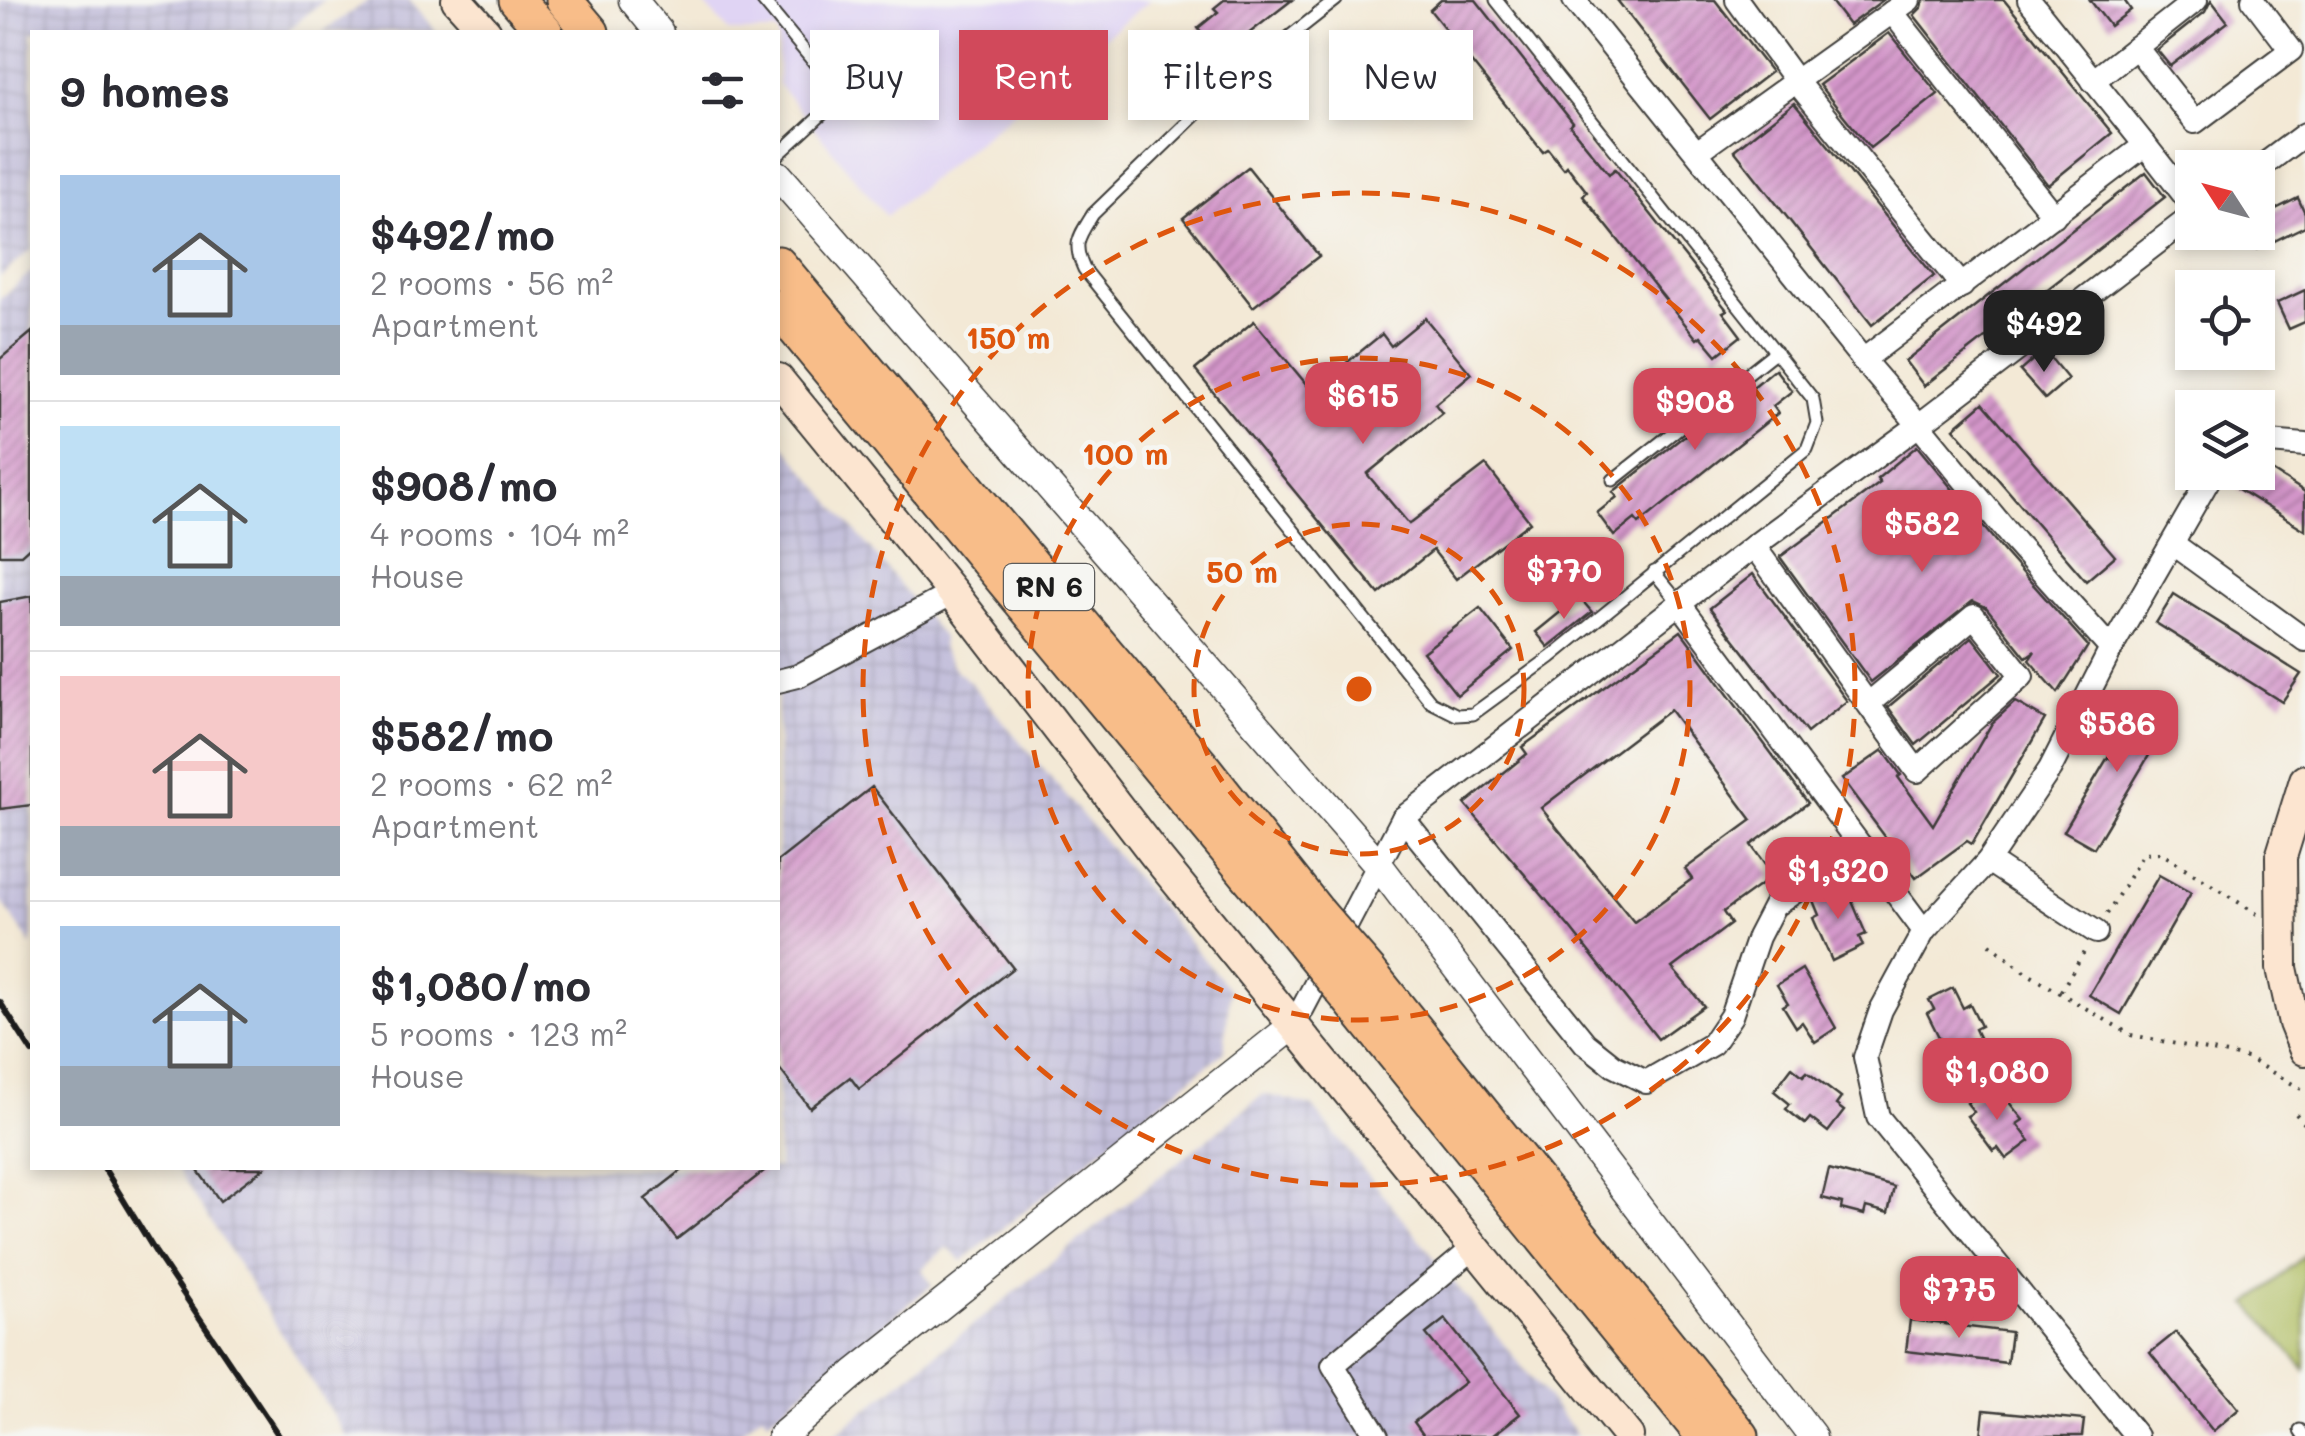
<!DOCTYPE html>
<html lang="en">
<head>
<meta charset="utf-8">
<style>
  body { margin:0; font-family:Mali,sans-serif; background:#f2f2f3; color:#2b2b33; height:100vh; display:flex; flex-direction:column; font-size:38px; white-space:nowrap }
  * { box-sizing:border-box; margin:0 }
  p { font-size:32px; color:#7c7c81 }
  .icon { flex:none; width:55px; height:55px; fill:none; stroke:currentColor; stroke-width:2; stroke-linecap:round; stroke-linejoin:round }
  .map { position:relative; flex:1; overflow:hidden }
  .details { position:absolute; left:30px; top:30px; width:750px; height:1140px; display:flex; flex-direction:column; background:#fff; border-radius:0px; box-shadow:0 5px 15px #0003 }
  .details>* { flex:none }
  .hud { position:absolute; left:810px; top:30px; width:950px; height:90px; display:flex; gap:20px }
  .needle { width:65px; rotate:306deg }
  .fabs { position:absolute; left:2175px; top:150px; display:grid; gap:20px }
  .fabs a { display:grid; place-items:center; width:100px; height:100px; border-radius:0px; background:#fff; box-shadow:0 5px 15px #0003; font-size:50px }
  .price { position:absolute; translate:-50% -85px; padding:0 22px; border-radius:20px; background:#d1495b; color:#fff; font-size:32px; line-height:65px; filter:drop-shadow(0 2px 5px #0008) }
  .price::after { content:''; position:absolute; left:50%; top:60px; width:30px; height:22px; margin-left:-15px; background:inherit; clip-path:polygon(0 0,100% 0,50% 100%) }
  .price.active { background:#222; color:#fff }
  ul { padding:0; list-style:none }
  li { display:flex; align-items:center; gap:30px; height:250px; padding:0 30px }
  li+li { border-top:2px solid #e1e1e2 }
  li span { display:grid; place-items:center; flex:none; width:280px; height:200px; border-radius:0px; color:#555 }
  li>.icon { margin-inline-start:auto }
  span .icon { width:120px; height:120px; fill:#fffc; stroke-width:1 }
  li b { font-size:42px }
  h2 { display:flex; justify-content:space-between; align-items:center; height:120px; padding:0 30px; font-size:42px }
  .chip { padding:0 35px; border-radius:0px; background:#fff; box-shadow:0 5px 15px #0003; font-size:35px; line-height:90px }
  .chip.active { background:#d1495b; color:#fff }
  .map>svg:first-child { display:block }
</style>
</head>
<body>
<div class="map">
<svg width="2305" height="1436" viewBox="0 0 2305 1436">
  <defs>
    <pattern id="industrial-grid" width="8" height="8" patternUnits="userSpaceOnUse" patternTransform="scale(2.5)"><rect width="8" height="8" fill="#c4c0db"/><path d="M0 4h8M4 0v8" fill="none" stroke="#a8a4bb"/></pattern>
    <pattern id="building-hatch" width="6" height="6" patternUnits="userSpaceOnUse" patternTransform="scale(2.5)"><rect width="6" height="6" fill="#d395c9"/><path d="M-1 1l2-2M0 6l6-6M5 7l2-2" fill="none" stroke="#aa79a2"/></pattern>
  </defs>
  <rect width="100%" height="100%" fill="#f6f6f2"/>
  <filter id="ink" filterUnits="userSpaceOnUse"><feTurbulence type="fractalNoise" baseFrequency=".01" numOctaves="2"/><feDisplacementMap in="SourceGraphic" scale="20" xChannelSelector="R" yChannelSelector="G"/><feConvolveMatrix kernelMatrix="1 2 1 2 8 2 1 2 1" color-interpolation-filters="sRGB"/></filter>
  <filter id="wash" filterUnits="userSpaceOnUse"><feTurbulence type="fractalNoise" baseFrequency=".0048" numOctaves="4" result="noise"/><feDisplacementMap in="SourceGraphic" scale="40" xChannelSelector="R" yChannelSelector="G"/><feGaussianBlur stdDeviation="2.25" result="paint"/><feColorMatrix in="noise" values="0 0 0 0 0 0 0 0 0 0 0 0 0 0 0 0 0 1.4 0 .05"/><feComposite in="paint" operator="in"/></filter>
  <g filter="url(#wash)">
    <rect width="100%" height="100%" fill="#f3e9d6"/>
    <polygon fill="#e0d4f4" points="700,0 1150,0 886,216 778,84 778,32 730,32"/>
    <g fill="url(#industrial-grid)">
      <polygon points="0,0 324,0 286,32 32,32 32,249 0,277"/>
      <polygon points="369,0 409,0 437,32 322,32"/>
      <polygon points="32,271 32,946 0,899 0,299"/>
      <polygon points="778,437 942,636 942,648 956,671 969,681 1230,990 1224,1052 962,1261 947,1247 922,1269 932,1285 768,1420 762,1414 735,1436 346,1436 177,1168 778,1168"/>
      <polygon points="1264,1094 1312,1106 1578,1436 833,1436"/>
    </g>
    <polygon fill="#aebc5e" stroke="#656c3d" stroke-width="2.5" points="2305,1255 2305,1370 2248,1304"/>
    <g id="blocks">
      <g fill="url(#building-hatch)" fill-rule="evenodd">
        <polygon points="1224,0 1292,0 1243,38 1241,34 1217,53 1198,28 1218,12 1214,8"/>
        <polygon points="1441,0 1476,0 1573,123 1570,126 1609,174 1615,169 1727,310 1723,312 1741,336 1717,355 1701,336 1697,339 1583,196 1587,192 1567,166 1564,169 1548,149 1543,152 1430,10"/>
        <polygon points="1617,0 1715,0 1771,72 1710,119"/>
        <polygon points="1830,0 1883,0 1849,25"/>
        <polygon points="1924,0 2004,0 2112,133 2048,185 1914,15 1922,7"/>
        <polygon points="2090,0 2124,0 2131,10 2110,26"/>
        <polygon points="2211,0 2228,22 2170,66 2157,50 2205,12"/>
        <polygon points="1889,33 1938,94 1870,148 1819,85"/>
        <polygon points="1794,103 1934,276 1872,325 1734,150"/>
        <polygon points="1248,167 1319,256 1253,307 1183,218"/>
        <polygon points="2146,172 2165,197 1924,386 1905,361"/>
        <polygon points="2298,198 2305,213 2305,226 2258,249 2258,218"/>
        <polygon points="2305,290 2305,322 2289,329 2277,303"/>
        <polygon points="1425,318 1471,374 1435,404 1442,413 1367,474 1409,524 1486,465 1530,522 1456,579 1433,550 1379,594 1195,370 1254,321 1312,391 1382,334 1391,346"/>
        <polygon points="32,332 32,545 21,555 0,555 0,359"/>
        <polygon points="2044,350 2068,379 2045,399 2020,371"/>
        <polygon points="1775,369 1792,391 1773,406 1778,413 1639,524 1635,519 1614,536 1597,513 1617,497 1613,492 1750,384 1753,387"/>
        <polygon points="1983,403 2115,556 2086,581 1954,428"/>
        <polygon points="1917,446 2005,553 2088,646 2058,693 2029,660 2035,651 2026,657 1986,607 1973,601 1871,682 1780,557 1880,483 1877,479"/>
        <polygon points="2258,462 2305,492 2305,530 2238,489 2249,472 2258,472"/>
        <polygon points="1753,574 1847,701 1807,733 1710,608"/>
        <polygon points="2174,594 2301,674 2282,702 2156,623"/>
        <polygon points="32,596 32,805 0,809 0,602"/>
        <polygon points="1579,597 1592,612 1548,647 1536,632"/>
        <polygon points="1480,608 1513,650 1457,695 1423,652"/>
        <path d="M1681,631L1808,803L1751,845L1773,876L1723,912L1731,924L1672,968L1704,1006L1658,1039L1570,928L1465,804L1527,754L1522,747ZM1670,710L1752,820L1685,869L1692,879L1634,922L1541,808Z"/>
        <polygon points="1972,637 2001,674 1916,745 1888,707"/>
        <polygon points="2015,702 2045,719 1972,844 1967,841 1916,878 1842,779 1883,750 1901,775 1898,777 1933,825 1992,723"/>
        <polygon points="2140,702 2170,720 2094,848 2064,831 2108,757 2113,760 2109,755"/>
        <polygon points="872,787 1013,968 859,1089 850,1077 810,1108 778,1067 778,861"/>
        <polygon points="2159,875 2191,893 2121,1014 2089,995"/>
        <polygon points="1838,883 1844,896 1849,894 1866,934 1859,937 1863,946 1832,961 1813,918 1819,915 1812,898"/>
        <polygon points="1802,969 1836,1028 1815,1042 1802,1022 1796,1027 1783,1006 1788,1003 1777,985"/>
        <polygon points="1953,988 1963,1008 1970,1004 1981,1026 1975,1029 1984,1048 1958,1061 1951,1049 1946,1051 1927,1013 1934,1009 1929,1000"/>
        <polygon points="1792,1067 1803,1076 1807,1072 1841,1098 1836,1105 1844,1111 1828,1132 1810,1118 1805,1124 1786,1109 1790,1104 1774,1091"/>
        <polygon points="1988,1087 2002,1106 2008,1101 2023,1120 2017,1124 2030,1141 2006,1159 1998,1148 1993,1151 1967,1116 1974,1112 1967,1103"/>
        <polygon points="196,1168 264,1168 220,1201"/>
        <polygon points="685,1168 768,1168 677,1239 645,1199"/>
        <polygon points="1829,1169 1894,1187 1888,1213 1866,1207 1864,1215 1841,1209 1842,1203 1822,1198"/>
        <polygon points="1445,1319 1520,1414 1492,1436 1424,1436 1414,1422 1465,1382 1426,1334"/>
        <polygon points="1910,1320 2011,1332 2007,1363 1906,1351"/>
        <polygon points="2176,1332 2239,1409 2213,1431 2150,1353"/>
        <polygon points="1984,1410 2084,1420 2082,1436 1981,1436"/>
      </g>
    </g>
  </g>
  <g filter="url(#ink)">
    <use href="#blocks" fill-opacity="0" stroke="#3c3b38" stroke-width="2.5"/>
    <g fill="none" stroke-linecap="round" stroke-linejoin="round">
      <g stroke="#3c3b38" stroke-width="15">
        <g id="service">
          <polyline points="762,0 842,96 778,155"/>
          <path d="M1336,0L1218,93L1093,214C1079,237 1072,243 1084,269L1431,702L1457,715L1473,714L1551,657L1807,449L1817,423L1813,399L1496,0"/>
          <polyline points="1613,480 1776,351"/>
          <polyline points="1654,572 1680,604"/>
          <polyline points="2300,1430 2304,1436"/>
        </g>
      </g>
      <g stroke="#3c3b38" stroke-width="26">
        <g id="minor">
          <polyline points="1737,0 1796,81 1962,286"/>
          <polyline points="1892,12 2054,216"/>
          <polyline points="2136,47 2195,122 2291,50 2253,0"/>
          <polyline points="2093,81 2196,0"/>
          <polyline points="2145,145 2192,205"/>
          <polyline points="1697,152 1909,0"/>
          <polyline points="2258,169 2305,134"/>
          <polyline points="1863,360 2145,145 2029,0"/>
          <polyline points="2258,441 2305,445"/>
          <polyline points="2173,544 2305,640"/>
          <polyline points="1754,546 1868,704 1974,616 2022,676 1917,771 1868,704"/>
          <polyline points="1680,604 1924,931"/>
          <polyline points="2111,649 2016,543 1919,425 2192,216"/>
          <polyline points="778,681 798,676 953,593"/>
          <polyline points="1403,818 1585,1043 1614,1066 1646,1082 1712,1044 1731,1016 1758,937 1774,906 1861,846"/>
          <polyline points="1988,861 2096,932"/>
          <polyline points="1294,1025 1403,818 1754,546 1919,425 1863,360 1574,0"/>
          <polyline points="1377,1436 1333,1365 1475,1247"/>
          <polyline points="2136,1436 1878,1117 1865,1057 1881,1010 1924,931 1988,861 2050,769 2111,649 2213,472"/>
        </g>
      </g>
      <g stroke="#3c3b38" stroke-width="31">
        <g id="tertiary">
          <polyline points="633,0 659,32"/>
          <polyline points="778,175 1377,863 1812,1436"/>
          <polyline points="782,1436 854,1374 1294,1025"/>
        </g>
      </g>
      <g stroke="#3c3b38" stroke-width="34">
        <g id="secondary">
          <polyline points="457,0 486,32"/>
          <polyline points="778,379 953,593 1155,855 1628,1436"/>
          <polyline points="2305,780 2281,857 2282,968 2294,1023 2305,1050"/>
        </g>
      </g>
      <g stroke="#3c3b38" stroke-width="39">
        <g id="primary">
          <polyline points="517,0 545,32"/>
          <polyline points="564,0 591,32"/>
          <polyline points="778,264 1200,764 1317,912"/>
          <polyline points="778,308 1292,928"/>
          <polyline points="1369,972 1741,1436"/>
          <polyline points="1343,991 1704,1436"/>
        </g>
      </g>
      <g stroke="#3c3b38" stroke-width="4" stroke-dasharray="2.5 8" stroke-linecap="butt">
        <polyline points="2107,914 2143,854 2161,853 2257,914"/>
        <polyline points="1990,944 2023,971 2131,1035 2247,1058 2305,1091"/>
        <polyline points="2061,991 2084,952"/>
        <polyline points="2296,1114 2305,1124"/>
      </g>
      <use href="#service" stroke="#fff" stroke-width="11"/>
      <use href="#minor" stroke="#fff" stroke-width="22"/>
      <use href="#tertiary" stroke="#fff" stroke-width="28"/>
      <use href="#secondary" stroke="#fce5d0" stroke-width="30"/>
      <use href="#primary" stroke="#f8bd89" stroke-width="35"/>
      <g stroke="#1c1c1c" stroke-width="6">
        <polyline points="0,1002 32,1052"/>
        <polyline points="104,1168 156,1253 279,1436"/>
      </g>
      <g stroke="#3c3b38" stroke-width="39" stroke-linecap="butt">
        <g id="primary-bridge">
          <polyline points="1317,912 1369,972"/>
          <polyline points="1292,928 1343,991"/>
        </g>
      </g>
      <use href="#primary-bridge" stroke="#f8bd89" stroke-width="35"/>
    </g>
  </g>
  <g fill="none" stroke="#de560d" stroke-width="5" stroke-dasharray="18 12">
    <circle cx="1359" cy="689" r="165"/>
    <circle cx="1359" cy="689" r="331"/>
    <circle cx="1359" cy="689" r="496"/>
  </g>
  <g text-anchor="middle" stroke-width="9" stroke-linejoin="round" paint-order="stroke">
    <rect fill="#f6f6f2" stroke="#5d5d5c" stroke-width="2.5" x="1004" y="564" width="90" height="46" rx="8"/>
    <g font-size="28" font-weight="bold" fill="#1c1c1c">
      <text x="1049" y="597">RN 6</text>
    </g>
  </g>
  <circle cx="1359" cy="689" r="15" fill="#de560d" stroke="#f6f6f2" stroke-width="5"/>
  <g font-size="30" text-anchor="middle" font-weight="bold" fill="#de560d" stroke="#f6f6f2" stroke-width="9" stroke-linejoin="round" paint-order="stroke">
    <text x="1008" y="349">150 m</text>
    <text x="1125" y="465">100 m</text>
    <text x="1242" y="583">50 m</text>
  </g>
</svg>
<div class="fabs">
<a><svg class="needle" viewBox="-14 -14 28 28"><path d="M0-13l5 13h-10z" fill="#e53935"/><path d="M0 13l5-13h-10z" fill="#7c7c81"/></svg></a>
<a><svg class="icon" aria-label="locate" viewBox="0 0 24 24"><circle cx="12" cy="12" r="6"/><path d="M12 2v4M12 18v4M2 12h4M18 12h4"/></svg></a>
<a><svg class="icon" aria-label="layers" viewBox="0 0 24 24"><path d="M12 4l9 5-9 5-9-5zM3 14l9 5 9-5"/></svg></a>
</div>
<b class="price active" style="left:2044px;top:375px">$492</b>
<b class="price" style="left:1363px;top:447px">$615</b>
<b class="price" style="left:1695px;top:453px">$908</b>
<b class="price" style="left:1922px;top:575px">$582</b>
<b class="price" style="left:1564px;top:622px">$770</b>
<b class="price" style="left:2117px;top:775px">$586</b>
<b class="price" style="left:1838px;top:922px">$1,320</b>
<b class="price" style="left:1997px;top:1123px">$1,080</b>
<b class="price" style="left:1959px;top:1341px">$775</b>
<div class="hud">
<a class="chip">Buy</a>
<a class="chip active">Rent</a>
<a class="chip">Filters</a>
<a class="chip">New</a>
</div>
<section class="details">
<h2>9 homes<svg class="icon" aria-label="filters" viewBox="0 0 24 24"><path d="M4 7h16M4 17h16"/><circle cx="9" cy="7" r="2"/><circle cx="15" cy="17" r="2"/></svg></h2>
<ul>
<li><span style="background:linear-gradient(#a9c7e8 75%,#9aa5b1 0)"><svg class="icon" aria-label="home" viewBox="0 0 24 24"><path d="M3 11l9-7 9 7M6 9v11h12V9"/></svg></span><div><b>$492/mo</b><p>2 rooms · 56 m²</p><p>Apartment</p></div></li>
<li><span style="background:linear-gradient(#bfe0f5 75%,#9aa5b1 0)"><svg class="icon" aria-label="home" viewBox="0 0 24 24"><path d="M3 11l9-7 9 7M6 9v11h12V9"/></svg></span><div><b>$908/mo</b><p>4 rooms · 104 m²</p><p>House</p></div></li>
<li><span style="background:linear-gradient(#f6c9c9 75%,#9aa5b1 0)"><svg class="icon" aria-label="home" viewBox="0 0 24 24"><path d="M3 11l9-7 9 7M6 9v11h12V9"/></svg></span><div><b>$582/mo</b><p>2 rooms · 62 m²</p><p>Apartment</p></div></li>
<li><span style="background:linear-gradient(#a9c7e8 70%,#9aa5b1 0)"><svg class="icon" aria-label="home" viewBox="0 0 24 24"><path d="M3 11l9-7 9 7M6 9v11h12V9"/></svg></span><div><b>$1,080/mo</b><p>5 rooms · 123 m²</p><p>House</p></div></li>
</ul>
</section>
</div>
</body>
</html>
